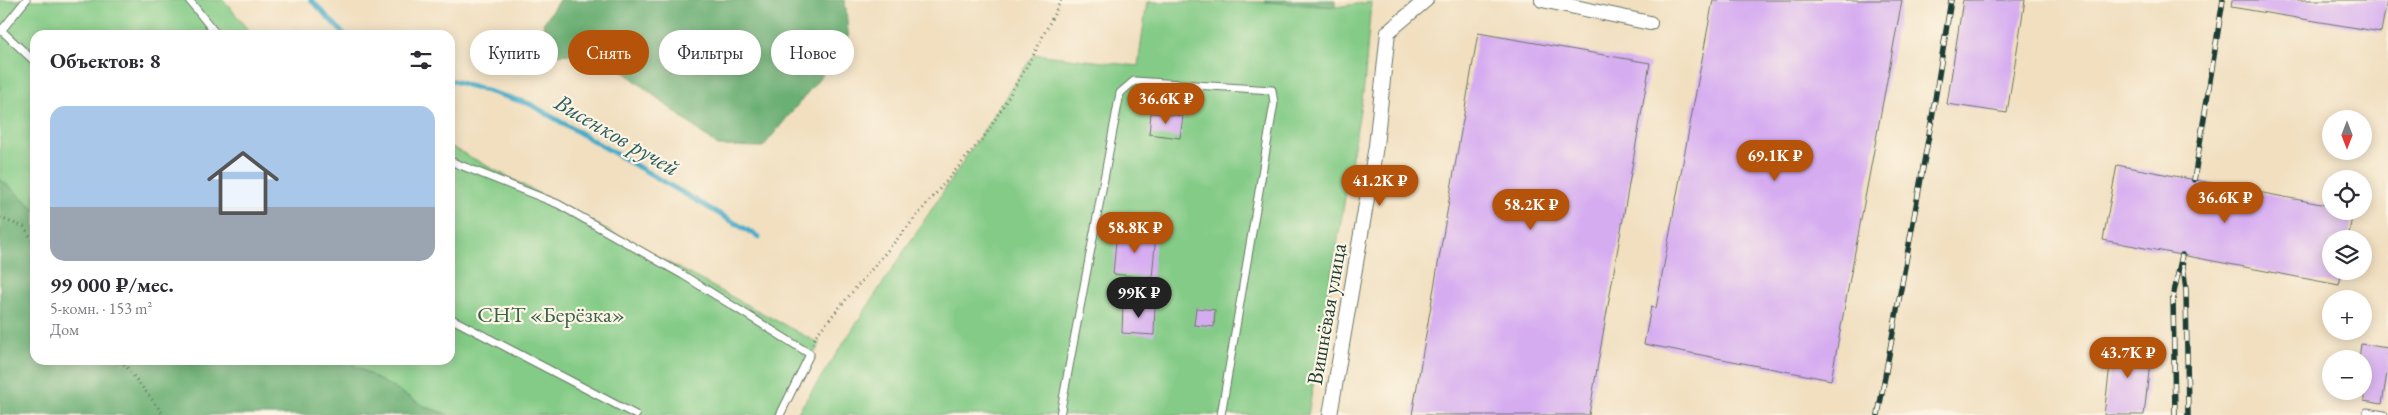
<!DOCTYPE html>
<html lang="ru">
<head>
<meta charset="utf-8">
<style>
  body { margin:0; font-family:"EB Garamond",serif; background:#f2f2f3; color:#2b2b33; height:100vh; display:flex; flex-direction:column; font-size:19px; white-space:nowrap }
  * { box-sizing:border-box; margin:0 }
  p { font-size:16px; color:#7c7c81 }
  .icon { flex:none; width:28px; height:28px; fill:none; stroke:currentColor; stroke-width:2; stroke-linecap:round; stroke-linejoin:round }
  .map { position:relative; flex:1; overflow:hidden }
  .panel { position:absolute; left:30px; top:30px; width:425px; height:335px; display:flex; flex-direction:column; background:#fff; border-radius:15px; box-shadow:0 2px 12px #0003 }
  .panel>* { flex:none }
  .hud { position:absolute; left:470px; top:30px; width:475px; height:45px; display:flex; gap:10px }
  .needle { width:32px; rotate:180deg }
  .fabs { position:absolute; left:2322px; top:110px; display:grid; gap:10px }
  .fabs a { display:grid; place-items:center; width:50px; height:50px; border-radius:50%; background:#fff; box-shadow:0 2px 12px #0003; font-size:25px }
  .price { position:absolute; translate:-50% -42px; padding:0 11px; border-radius:18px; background:#b45309; color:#fff; font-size:16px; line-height:32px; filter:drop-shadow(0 1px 2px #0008) }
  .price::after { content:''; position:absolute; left:50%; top:30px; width:15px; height:11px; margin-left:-8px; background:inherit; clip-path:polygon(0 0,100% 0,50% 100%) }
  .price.current { background:#222; color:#fff }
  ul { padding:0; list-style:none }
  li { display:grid; align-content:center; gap:10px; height:265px; padding:0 20px }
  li+li { border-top:1px solid #e1e1e2 }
  li span { display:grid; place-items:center; height:155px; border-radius:15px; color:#555 }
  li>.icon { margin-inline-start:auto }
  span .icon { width:90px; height:90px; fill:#fffc; stroke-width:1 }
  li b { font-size:21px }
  h2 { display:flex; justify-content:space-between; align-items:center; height:60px; padding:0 20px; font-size:21px }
  .chip { padding:0 18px; border-radius:22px; background:#fff; box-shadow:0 2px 12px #0003; font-size:18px; line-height:45px }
  .chip.current { background:#b45309; color:#fff }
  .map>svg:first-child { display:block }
</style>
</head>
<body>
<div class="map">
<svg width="2388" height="415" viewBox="0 0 2388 415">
  <rect width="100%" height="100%" fill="#fcf5e5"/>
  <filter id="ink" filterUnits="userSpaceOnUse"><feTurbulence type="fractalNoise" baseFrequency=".02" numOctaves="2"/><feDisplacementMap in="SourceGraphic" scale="10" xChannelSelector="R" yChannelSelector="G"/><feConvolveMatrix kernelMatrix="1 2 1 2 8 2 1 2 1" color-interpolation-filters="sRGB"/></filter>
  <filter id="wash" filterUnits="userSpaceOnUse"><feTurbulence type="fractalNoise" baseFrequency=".0096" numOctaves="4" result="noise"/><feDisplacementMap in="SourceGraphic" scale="20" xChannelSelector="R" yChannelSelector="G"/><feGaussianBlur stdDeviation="1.12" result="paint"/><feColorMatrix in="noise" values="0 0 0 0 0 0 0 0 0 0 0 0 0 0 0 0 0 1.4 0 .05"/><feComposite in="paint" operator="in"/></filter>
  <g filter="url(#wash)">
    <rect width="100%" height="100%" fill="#f1dfc0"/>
    <g fill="#83cb86" stroke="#51845d">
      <polygon points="0,0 224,0 252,35 35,35 35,209 0,179"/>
      <polygon points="1147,2 1266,2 1335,7 1371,2 1364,87 1308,415 796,415 1034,54 1138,66"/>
      <polygon points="450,146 820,344 774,415 449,415 426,407 345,360 450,360"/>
    </g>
    <g fill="#6aaf73" stroke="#447654">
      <polygon points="559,0 845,0 849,42 763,147 718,146 600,53 553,55 543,24"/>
      <polygon points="1265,0 1335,0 1335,7 1266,2"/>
      <polygon points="0,179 35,209 35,360 345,360 426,407 449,415 0,415"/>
    </g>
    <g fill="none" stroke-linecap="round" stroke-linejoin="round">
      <g stroke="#49acc8" stroke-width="5">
        <polyline points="311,0 345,35"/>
        <polyline points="450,80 530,104 759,237"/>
      </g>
    </g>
    <g id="blocks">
      <g fill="#d6acf1">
        <polygon points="1713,0 1902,0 1831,380 1644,344 1651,307 1656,308"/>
        <polygon points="1963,0 2025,0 2007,113 1947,104"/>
        <polygon points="2232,0 2387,0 2381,32 2231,7"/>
        <polygon points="1478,33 1650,63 1589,415 1412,415"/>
        <polygon points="1151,113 1183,116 1180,138 1149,134"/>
        <polygon points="2117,165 2331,206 2331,211 2353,211 2348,239 2331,239 2331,271 2342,271 2339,285 2103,240"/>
        <polygon points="1117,230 1156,234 1152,278 1113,274"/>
        <polygon points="1123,303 1155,304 1154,335 1122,333"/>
        <polygon points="1196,308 1215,310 1214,327 1194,325"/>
        <polygon points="2113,340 2152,345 2144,415 2104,415"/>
        <polygon points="2361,344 2388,348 2388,367 2382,404 2364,401 2364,359 2359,359"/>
      </g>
    </g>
  </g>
  <g filter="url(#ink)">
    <use href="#blocks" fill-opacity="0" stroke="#687665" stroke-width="1"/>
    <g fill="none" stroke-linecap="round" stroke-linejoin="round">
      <g stroke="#687665" stroke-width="9">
        <g id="lane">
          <polyline points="189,0 217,35"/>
          <polyline points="0,29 35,62"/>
          <polyline points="1,31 26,0"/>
          <polyline points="450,161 558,204 683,275 810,354 780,415"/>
          <polyline points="450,318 636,415"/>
          <polyline points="1060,415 1120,93 1134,81 1272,90 1274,103 1221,415"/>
          <polyline points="2367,415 2367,412 2384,415"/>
        </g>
      </g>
      <g stroke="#687665" stroke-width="16">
        <g id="street">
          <polyline points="1542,0 1650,23"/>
          <polyline points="1330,415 1376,146 1388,32 1426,0"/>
        </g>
      </g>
      <g stroke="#687665" stroke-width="3" stroke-dasharray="1 4" stroke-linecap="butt">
        <polyline points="0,218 24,227 35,244"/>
        <polyline points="813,344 816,335 987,133 1034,54 1061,0"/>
        <polyline points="121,360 164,415"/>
      </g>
      <use href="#lane" stroke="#fff" stroke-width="7"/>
      <use href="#street" stroke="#fff" stroke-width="14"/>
      <g stroke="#1f3d34" stroke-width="5.5">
        <g id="rail">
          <polyline points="2194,180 2223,0"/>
          <polyline points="2183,265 2186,290 2188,415"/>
          <polyline points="1878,415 1932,118 1951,0"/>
          <polyline points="2175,415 2173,297 2182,255"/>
        </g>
      </g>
      <use href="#rail" stroke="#fcf5e5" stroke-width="4" stroke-dasharray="11" stroke-linecap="butt"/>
    </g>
  </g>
  <g text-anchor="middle" stroke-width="4.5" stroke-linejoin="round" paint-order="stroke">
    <g font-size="22" fill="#386048" stroke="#fcf5e5">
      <text x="551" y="322">СНТ «Берёзка»</text>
    </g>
    <g font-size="22" fill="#1f3d34" stroke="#fcf5e5">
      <text transform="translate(1326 314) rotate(-80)" y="8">Вишнёвая улица</text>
    </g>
    <g font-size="24" font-style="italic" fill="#2c5e60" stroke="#fcf5e5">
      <text transform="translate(617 135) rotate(30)" y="8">Висенков ручей</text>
    </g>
  </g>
</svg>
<div class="fabs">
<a><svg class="needle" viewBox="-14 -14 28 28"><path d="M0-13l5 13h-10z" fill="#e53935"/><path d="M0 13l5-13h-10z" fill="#7c7c81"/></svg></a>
<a><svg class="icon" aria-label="locate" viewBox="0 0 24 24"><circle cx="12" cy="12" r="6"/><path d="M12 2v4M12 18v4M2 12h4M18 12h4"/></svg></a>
<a><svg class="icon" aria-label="layers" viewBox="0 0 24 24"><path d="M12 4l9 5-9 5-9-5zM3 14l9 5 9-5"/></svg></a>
<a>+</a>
<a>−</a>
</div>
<b class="price" style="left:1166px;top:125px">36.6K ₽</b>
<b class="price" style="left:1775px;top:182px">69.1K ₽</b>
<b class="price" style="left:1380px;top:207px">41.2K ₽</b>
<b class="price" style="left:2225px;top:224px">36.6K ₽</b>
<b class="price" style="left:1531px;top:231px">58.2K ₽</b>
<b class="price" style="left:1135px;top:254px">58.8K ₽</b>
<b class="price current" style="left:1139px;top:319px">99K ₽</b>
<b class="price" style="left:2128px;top:379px">43.7K ₽</b>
<div class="hud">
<a class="chip">Купить</a>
<a class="chip current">Снять</a>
<a class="chip">Фильтры</a>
<a class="chip">Новое</a>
</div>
<section class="panel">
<h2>Объектов: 8<svg class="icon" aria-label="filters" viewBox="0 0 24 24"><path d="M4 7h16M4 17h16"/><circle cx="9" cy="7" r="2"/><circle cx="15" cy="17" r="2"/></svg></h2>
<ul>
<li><span style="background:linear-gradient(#a9c7e8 65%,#9aa5b1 0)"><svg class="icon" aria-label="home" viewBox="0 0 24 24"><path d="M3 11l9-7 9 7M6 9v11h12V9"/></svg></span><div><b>99 000 ₽/мес.</b><p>5-комн. · 153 m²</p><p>Дом</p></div></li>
</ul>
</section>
</div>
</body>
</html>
